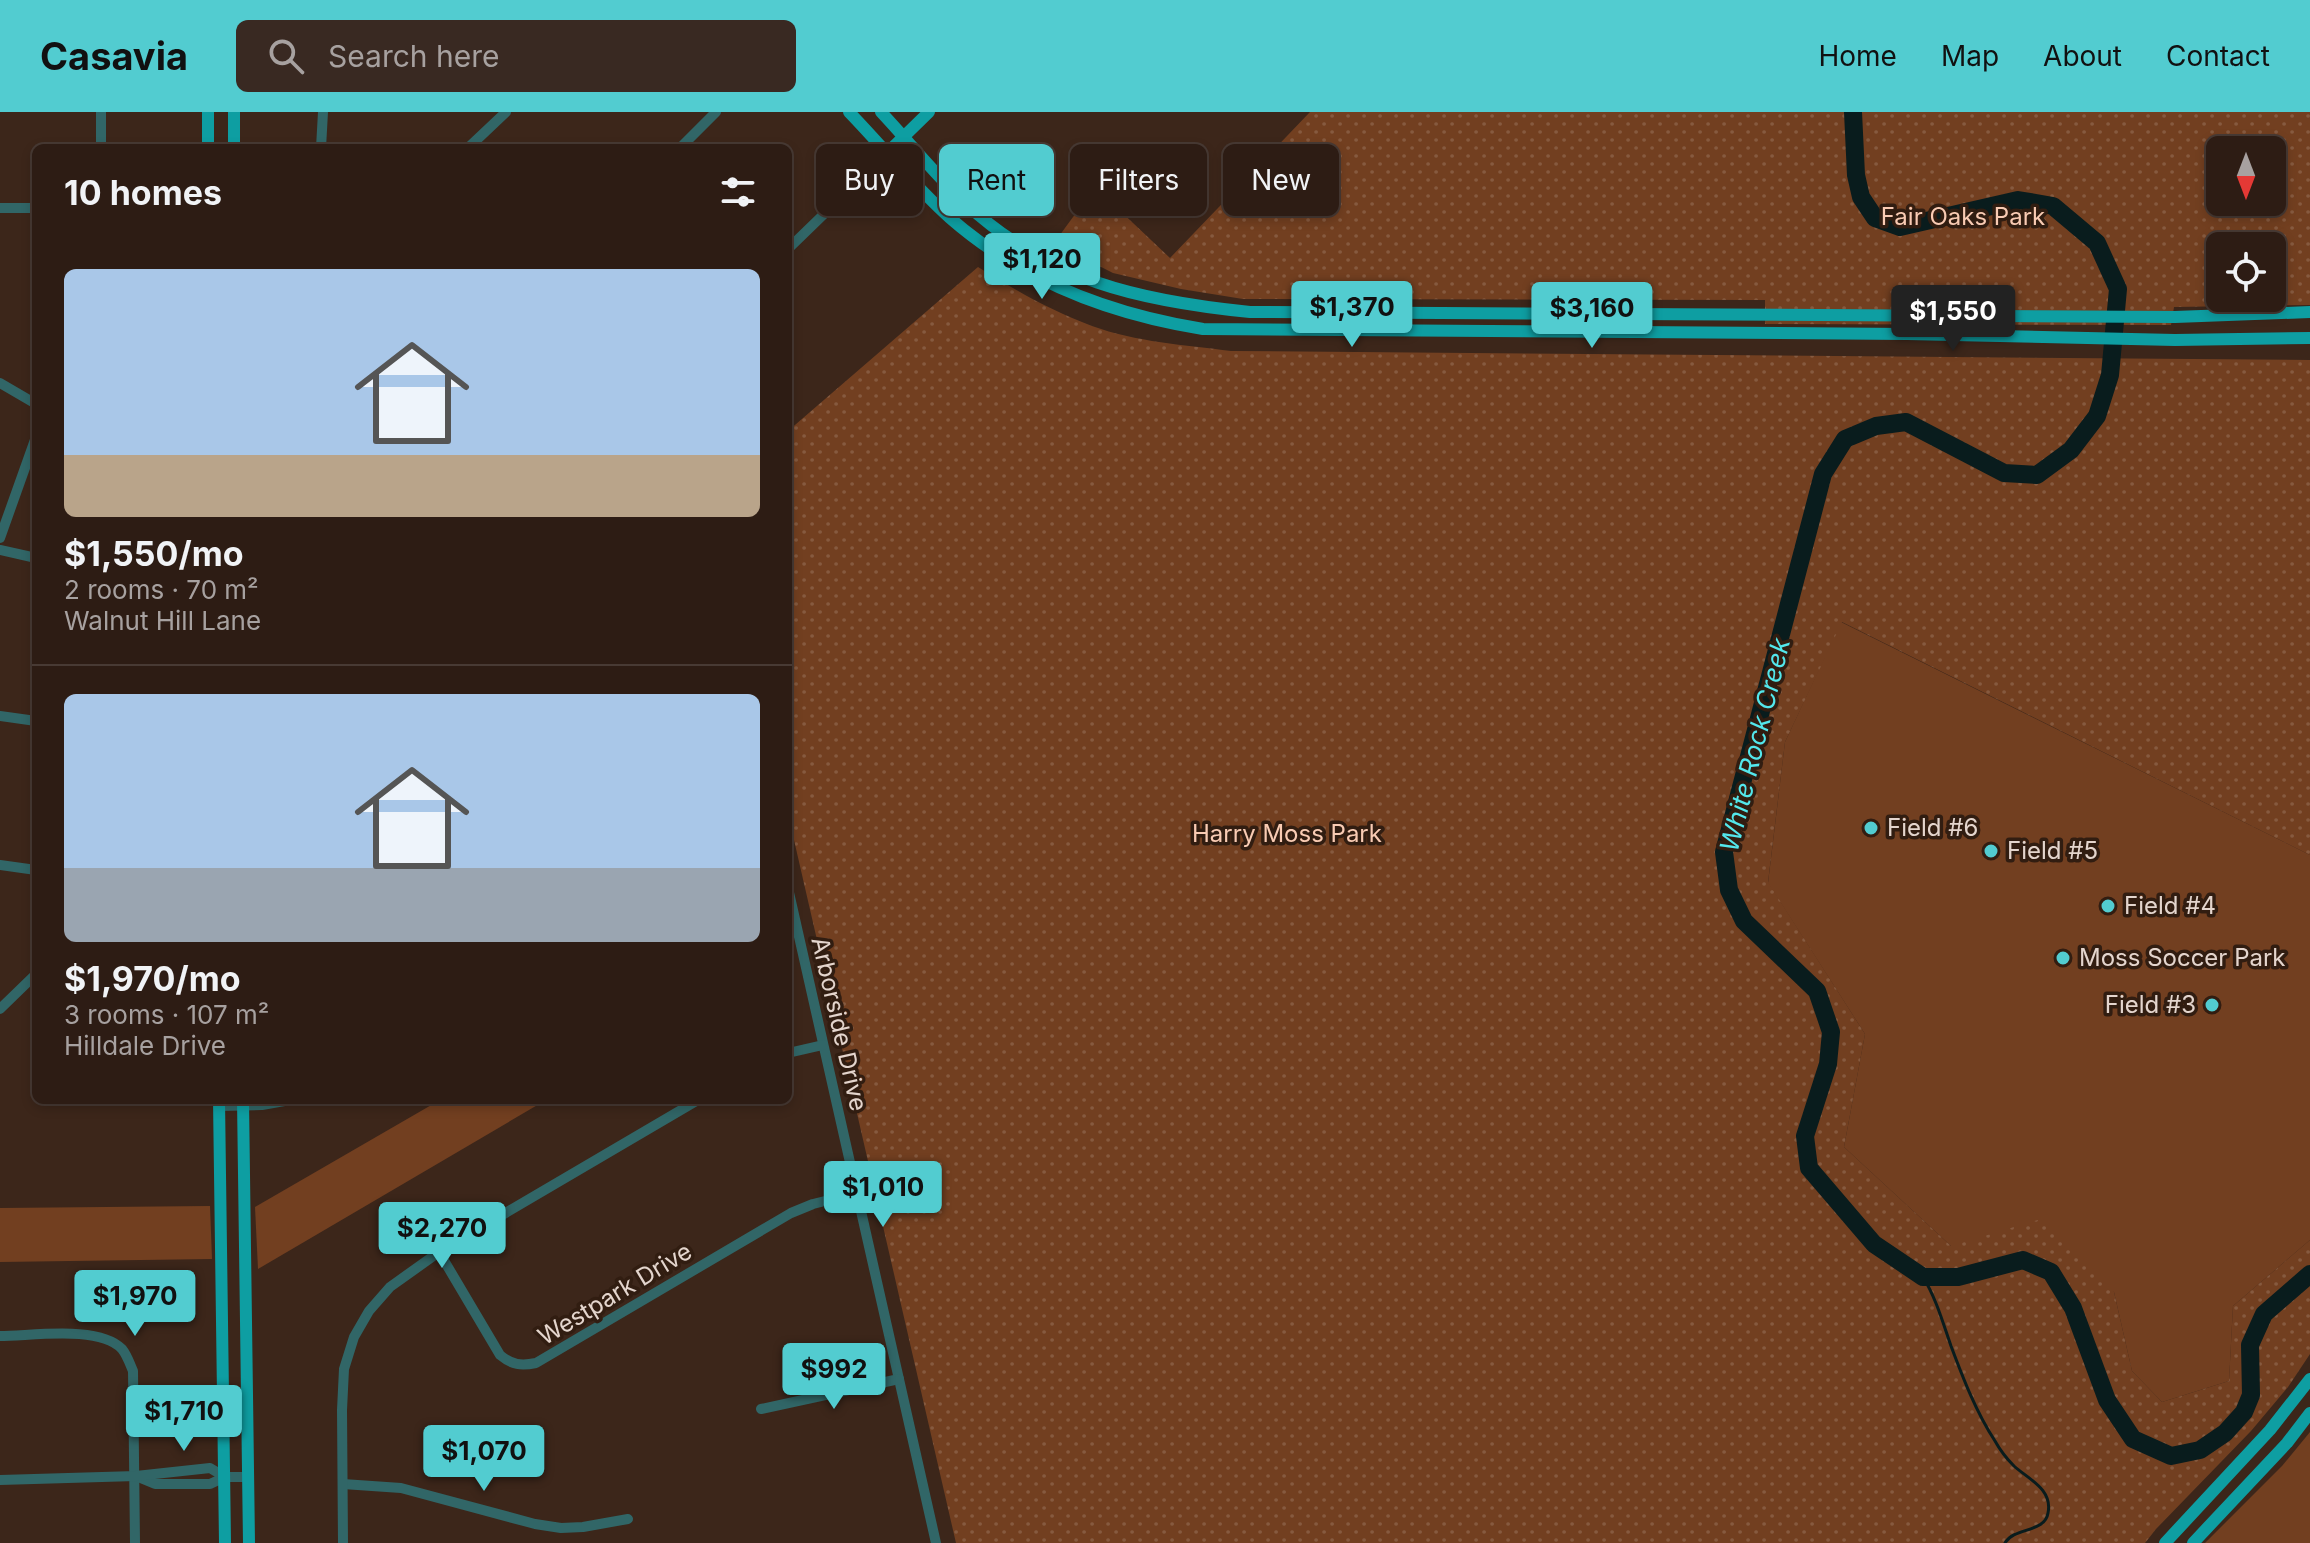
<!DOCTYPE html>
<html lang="en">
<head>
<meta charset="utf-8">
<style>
  body { margin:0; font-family:Inter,sans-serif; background:#392922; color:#f1f3f6; height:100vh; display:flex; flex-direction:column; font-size:30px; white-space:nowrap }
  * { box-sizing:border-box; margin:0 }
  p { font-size:26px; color:#a7a1a0 }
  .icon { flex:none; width:44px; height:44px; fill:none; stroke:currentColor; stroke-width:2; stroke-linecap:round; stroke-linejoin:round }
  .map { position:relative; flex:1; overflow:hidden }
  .drawer { position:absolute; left:32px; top:32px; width:760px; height:960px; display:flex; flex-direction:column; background:#2d1c14; border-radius:12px; box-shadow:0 4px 12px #0003,0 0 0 2px #483a34 }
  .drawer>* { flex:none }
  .guide { position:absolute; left:816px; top:32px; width:760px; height:72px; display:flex; gap:16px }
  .needle { width:52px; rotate:180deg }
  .tools { position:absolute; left:2206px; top:24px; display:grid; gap:16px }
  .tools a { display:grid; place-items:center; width:80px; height:80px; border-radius:12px; background:#2d1c14; box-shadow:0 4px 12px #0003,0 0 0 2px #483a34; font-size:40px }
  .price { position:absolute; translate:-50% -68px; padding:0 18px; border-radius:8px; background:#52ccd0; color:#111; font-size:26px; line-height:52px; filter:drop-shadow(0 2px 4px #0008) }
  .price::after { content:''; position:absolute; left:50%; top:48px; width:24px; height:18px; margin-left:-12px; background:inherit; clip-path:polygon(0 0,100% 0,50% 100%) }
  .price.selected { background:#222; color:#fff }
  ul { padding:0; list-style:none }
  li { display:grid; align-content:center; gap:16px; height:424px; padding:0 32px }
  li+li { border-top:2px solid #483a34 }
  li span { display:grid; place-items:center; height:248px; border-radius:12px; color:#555 }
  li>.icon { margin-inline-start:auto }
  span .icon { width:144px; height:144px; fill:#fffc; stroke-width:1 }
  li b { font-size:34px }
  h2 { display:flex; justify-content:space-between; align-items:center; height:96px; padding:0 32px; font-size:34px }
  .pill { padding:0 28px; border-radius:12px; background:#2d1c14; box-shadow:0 4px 12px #0003,0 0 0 2px #483a34; font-size:28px; line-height:72px }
  .pill.selected { background:#52ccd0; color:#111 }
  header { display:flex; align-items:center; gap:48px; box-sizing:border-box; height:112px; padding:0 40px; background:#52ccd0; color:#111 }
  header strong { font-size:38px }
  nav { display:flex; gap:44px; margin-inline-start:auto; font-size:28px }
  .search { width:560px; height:72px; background:#392922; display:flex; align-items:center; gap:20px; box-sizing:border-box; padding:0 28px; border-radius:12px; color:#a7a1a0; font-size:30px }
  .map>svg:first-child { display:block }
</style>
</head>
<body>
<header>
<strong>Casavia</strong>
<div class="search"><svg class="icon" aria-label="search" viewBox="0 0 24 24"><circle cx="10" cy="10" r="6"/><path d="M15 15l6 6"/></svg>Search here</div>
<nav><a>Home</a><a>Map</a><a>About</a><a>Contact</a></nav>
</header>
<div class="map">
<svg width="2310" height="1431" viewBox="0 0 2310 1431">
  <defs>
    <pattern id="park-dots" width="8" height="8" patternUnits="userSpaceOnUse" patternTransform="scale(2)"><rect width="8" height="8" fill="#723f20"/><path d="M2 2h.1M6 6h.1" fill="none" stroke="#865a3f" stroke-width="1.8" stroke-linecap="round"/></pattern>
  </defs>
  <rect width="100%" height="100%" fill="#3c261a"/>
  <g fill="#723f20">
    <polygon points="1841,510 2310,743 2310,1128 2233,1194 2229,1269 2162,1290 2132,1259 2114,1180 1951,1134 1844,1035 1865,922 1768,771 1785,630"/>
    <polygon points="440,988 546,988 258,1157 255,1095"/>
    <polygon points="210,1094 212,1147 0,1150 0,1096"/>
    <polygon points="2310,1320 2310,1431 2205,1431 2282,1354"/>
  </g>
  <g fill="url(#park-dots)" fill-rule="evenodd">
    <path d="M1310,0H2310V193L2174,195L2171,213L1765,212V188L1243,187L1181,177L1113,161L1054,131L1095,75L1170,146ZM2220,38H2272V90H2220ZM2220,134H2272V186H2220Z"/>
    <path d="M978,155C1015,178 1051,199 1092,214C1136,230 1185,233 1231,239L2310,248V743L1842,510L1785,630L1768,770L1865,922L1844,1035L1951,1134L2041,1107L2114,1180L2132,1259L2162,1290L2229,1269L2233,1194L2310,1128V1242L2288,1275L2251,1319L2156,1417L2145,1431H956L788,702V319Z"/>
  </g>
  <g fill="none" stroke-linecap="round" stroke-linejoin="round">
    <path stroke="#091c1d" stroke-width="3" d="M1923,1165C1936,1186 1943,1211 1951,1234C1963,1266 1976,1300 1995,1329C2000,1338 2007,1347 2014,1354C2028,1367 2053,1377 2048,1401C2045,1421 2014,1415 2005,1431"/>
    <polyline stroke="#091c1d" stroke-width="18" points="1853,0 1856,63 1861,85 1875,106 1900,115 2018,88 2053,94 2097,131 2118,177 2110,263 2097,304 2071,338 2037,363 2004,361 1906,310 1876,314 1845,327 1823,362 1724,740 1729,778 1744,809 1817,879 1831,920 1828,952 1805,1024 1809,1056 1874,1132 1923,1165 1958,1165 2023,1148 2051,1160 2073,1196 2107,1288 2133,1327 2171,1344 2200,1338 2225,1321 2244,1300 2251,1283 2250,1233 2264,1202 2310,1162"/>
    <g stroke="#316667" stroke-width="10">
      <polyline points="101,36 101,0"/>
      <polyline points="321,36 323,0"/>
      <polyline points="468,36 506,0"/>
      <polyline points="680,36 716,0"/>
      <polyline points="0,96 36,96"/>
      <polyline points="788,137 888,40"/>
      <polyline points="0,271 36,292"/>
      <polyline points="0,426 36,325"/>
      <polyline points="0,438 36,446"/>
      <polyline points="0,604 36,609"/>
      <polyline points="0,753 36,758"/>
      <polyline points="788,776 936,1431"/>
      <polyline points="0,897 36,862"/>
      <polyline points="788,941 823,933"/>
      <polyline points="219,994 262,993 290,988"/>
      <path d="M439,1140L500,1243C512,1253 521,1254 536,1251L791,1101L813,1092L857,1081"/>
      <path d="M0,1224C32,1224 99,1213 122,1237C127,1243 130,1252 133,1259L135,1431"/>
      <polyline points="761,1297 899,1267"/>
      <polyline points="138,1365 155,1372 210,1372 225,1365 249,1365"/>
      <polyline points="0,1368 136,1364 210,1356 225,1365"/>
      <polyline points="343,1372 401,1376 535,1412 561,1416 583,1415 628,1407"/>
      <polyline points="343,1431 342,1298 344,1257 354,1225 369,1199 390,1175 439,1140 698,988"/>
    </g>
    <g stroke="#0e9ea2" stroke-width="12">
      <polyline points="208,0 208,36"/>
      <path d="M849,0C883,35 914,74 950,106C1022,169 1109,202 1203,217L1907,222L2175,228L2310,226"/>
      <path d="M881,0C909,30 935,62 964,90C1048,169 1140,189 1250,200L2175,205L2310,200"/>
      <polyline points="234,36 234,0"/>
      <polyline points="888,40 929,0"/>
      <polyline points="219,988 225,1431"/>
      <polyline points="243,988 249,1431"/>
      <polyline points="2165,1431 2270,1318 2310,1267"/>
      <polyline points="2193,1431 2287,1331 2310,1301"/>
    </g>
  </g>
  <g fill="#52ccd0" stroke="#311d11" stroke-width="3">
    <circle cx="1871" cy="716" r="8"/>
    <circle cx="1991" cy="739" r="8"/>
    <circle cx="2108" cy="794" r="8"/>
    <circle cx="2063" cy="846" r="8"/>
    <circle cx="2212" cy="893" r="8"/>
  </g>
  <g text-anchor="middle" stroke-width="7" stroke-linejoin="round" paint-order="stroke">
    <g font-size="24" fill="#f9cbb3" stroke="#311d11">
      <text x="1963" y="113">Fair Oaks Park</text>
      <text x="1287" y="730">Harry Moss Park</text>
    </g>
    <g font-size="24" fill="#e4d5cd" stroke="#311d11" text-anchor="start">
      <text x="1887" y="724">Field #6</text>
      <text x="2007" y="747">Field #5</text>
      <text x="2124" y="802">Field #4</text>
      <text x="2079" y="854">Moss Soccer Park</text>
      <text x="2196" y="901" text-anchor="end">Field #3</text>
    </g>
    <g font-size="24" fill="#e4d5cd" stroke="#311d11">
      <text transform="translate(839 912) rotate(77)" y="8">Arborside Drive</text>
      <text transform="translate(615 1182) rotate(-31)" y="8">Westpark Drive</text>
    </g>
    <g font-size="26" font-style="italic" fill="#53e7ec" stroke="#311d11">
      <text transform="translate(1755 633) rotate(-76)" y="9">White Rock Creek</text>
    </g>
  </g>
</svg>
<div class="tools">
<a><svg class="needle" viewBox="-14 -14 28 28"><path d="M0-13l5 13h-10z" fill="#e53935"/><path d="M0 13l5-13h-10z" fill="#a7a1a0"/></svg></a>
<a><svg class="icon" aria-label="locate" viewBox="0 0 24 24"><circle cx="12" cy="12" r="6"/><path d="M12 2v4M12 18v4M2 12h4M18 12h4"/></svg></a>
</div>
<b class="price" style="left:1042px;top:189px">$1,120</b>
<b class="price" style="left:1352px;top:237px">$1,370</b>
<b class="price" style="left:1592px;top:238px">$3,160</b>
<b class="price selected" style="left:1953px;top:241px">$1,550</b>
<b class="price" style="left:883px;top:1117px">$1,010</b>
<b class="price" style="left:442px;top:1158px">$2,270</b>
<b class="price" style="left:135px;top:1226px">$1,970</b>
<b class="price" style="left:834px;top:1299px">$992</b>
<b class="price" style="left:184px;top:1341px">$1,710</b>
<b class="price" style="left:484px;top:1381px">$1,070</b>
<div class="guide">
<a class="pill">Buy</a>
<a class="pill selected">Rent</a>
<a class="pill">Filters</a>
<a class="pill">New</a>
</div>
<section class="drawer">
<h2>10 homes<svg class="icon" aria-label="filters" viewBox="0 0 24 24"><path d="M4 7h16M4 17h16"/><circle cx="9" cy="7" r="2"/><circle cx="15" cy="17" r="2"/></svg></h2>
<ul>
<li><span style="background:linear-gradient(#a9c7e8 75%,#b9a48a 0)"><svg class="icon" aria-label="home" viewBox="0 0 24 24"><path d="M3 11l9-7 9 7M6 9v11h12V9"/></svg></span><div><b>$1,550/mo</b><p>2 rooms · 70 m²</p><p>Walnut Hill Lane</p></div></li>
<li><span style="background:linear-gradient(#a9c7e8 70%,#9aa5b1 0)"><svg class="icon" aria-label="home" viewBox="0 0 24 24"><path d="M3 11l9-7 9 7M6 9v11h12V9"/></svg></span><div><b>$1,970/mo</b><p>3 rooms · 107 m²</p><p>Hilldale Drive</p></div></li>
</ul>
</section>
</div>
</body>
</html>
